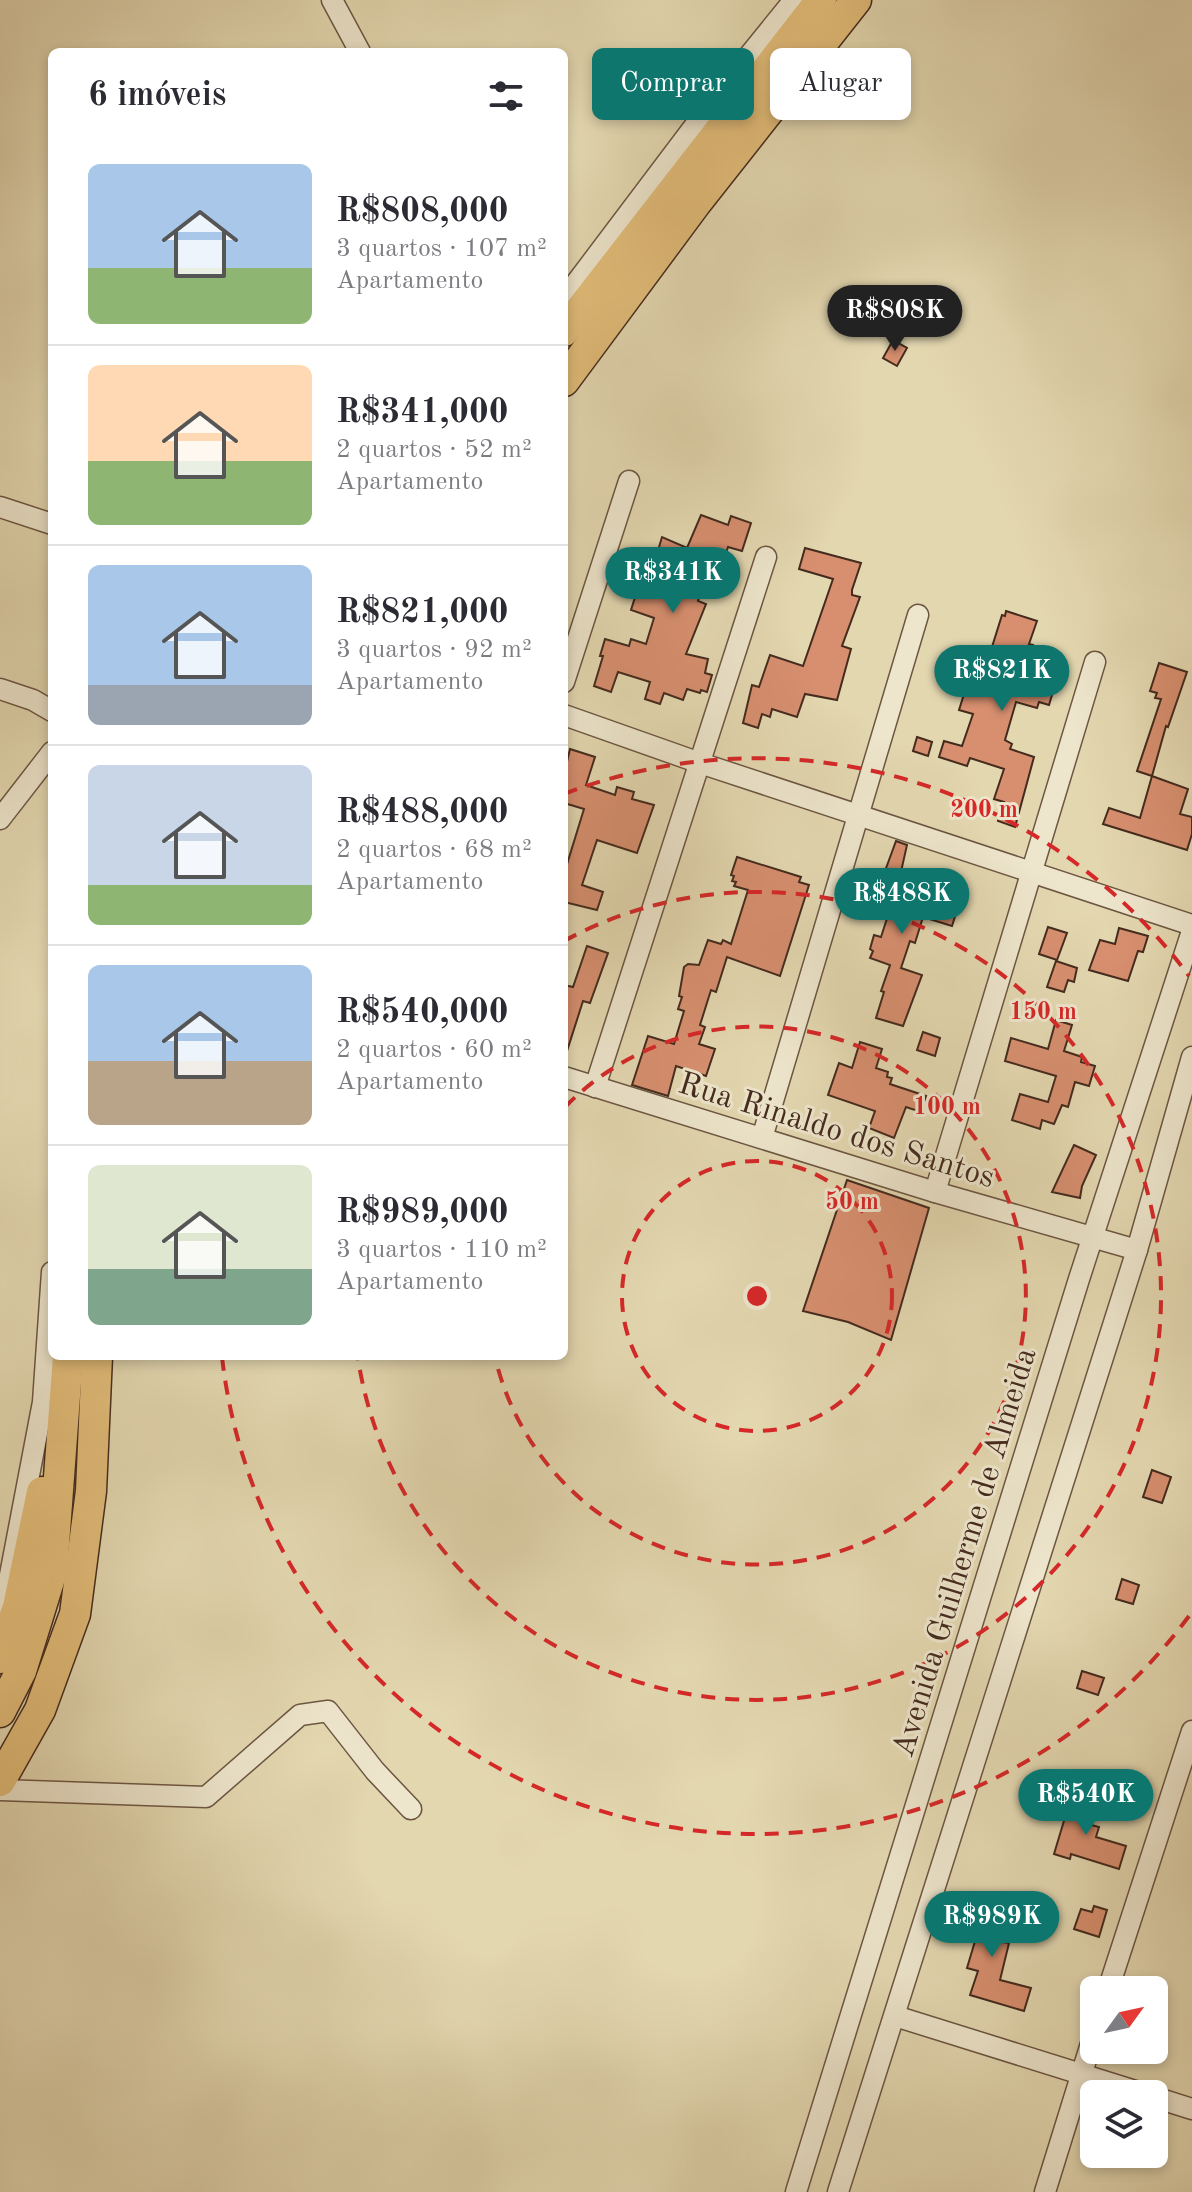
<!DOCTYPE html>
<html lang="pt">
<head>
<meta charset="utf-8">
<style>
  body { margin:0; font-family:"Old Standard TT",serif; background:#f2f2f3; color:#2b2b33; height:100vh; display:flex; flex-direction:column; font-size:30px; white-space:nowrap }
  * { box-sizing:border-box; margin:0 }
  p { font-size:26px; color:#7c7c81 }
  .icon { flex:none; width:44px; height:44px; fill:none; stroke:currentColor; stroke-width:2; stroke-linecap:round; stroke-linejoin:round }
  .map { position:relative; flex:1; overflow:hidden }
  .panel { position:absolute; left:48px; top:48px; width:520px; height:1312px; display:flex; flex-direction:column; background:#fff; border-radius:12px; box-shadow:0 4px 12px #0003 }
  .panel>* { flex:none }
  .guide { position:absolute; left:592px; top:48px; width:480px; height:72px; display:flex; gap:16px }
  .needle { width:52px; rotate:57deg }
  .tools { position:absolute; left:1080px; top:1976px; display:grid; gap:16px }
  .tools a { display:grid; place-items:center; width:88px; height:88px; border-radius:12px; background:#fff; box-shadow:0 4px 12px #0003; font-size:40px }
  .price { position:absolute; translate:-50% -68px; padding:0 18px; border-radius:28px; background:#0f766e; color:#fff; font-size:26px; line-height:52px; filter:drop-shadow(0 2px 4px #0008) }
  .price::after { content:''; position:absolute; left:50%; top:48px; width:24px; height:18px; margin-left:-12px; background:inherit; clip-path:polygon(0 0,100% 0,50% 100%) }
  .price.current { background:#222; color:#fff }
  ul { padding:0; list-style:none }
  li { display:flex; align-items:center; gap:24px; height:200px; padding:0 40px }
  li+li { border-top:2px solid #e1e1e2 }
  li span { display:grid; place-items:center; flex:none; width:224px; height:160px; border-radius:12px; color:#555 }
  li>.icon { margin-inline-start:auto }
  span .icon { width:96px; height:96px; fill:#fffc; stroke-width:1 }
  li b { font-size:34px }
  h2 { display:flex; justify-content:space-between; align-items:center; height:96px; padding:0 40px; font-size:34px }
  .pill { padding:0 28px; border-radius:12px; background:#fff; box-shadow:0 4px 12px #0003; font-size:28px; line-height:72px }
  .pill.current { background:#0f766e; color:#fff }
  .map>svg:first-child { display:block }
</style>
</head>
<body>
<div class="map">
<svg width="1192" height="2192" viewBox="0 0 1192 2192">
  <rect width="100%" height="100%" fill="#e3d7b0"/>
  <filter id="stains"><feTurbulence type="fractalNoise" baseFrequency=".0025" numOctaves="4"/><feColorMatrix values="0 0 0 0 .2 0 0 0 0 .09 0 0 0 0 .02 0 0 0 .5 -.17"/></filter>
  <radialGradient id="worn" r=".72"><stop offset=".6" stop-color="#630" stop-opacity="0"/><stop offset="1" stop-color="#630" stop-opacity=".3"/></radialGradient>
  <g fill="#d78f6f" stroke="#442b1e" stroke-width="2">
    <polygon points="893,340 907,348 897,366 883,358"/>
    <polygon points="701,515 728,525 731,516 751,523 742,551 728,547 725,556 718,554 717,557 714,556 698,601 706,604 686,654 708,659 705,673 712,675 707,692 701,690 700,693 687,689 683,700 664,693 660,704 645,699 650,682 618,672 611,692 594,686 603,656 600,656 605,639 629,646 631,639 646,644 654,618 631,610 639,585 647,587 662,537 687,548"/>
    <polygon points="805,548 861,563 852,590 852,595 860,597 842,646 851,649 837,700 805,694 797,717 772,709 770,717 762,714 758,728 743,723 752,685 759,687 770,655 803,666 833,579 799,569"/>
    <polygon points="1006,611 1037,621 1029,644 1033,645 1025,671 1031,673 1028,680 1054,688 1049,705 1039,702 1037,708 1016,702 1005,740 1012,744 1010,749 1034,757 1015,827 998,821 1004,802 994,799 1004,769 970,758 967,766 939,757 944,741 962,746 973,714 959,710 965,691 974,693 977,681 981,682 1002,615 1005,616"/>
    <polygon points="1159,663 1187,672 1168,727 1166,726 1152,776 1188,789 1180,814 1192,817 1192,834 1187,850 1103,824 1109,808 1140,818 1152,776 1137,771 1161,699 1155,698 1157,693 1150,691"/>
    <polygon points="917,737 932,742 928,756 913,751"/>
    <polygon points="570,749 595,757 586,785 615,795 617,787 634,792 632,799 654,805 637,853 597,840 582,885 603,892 597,910 564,902 564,874 584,809 564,803 564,774"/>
    <polygon points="896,841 907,845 898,885 958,907 952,926 923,917 915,943 910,941 901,968 922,975 903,1026 876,1018 884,992 881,991 890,965 870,958 873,951 870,949 874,935 881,937 891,906 874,901"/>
    <polygon points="737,857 801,877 799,882 809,885 780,976 727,957 716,992 711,990 700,1025 705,1027 699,1044 715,1049 706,1076 676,1066 668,1096 632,1085 648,1036 674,1044 684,1011 678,1009 682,997 679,996 684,967 688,964 699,965 708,940 721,944 723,940 731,944 748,890 734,886 736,882 732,881 734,876 731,875"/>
    <polygon points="1048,927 1067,933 1057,960 1039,954"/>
    <polygon points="1119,928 1148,936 1143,952 1138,951 1128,981 1089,970 1100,940 1115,944"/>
    <polygon points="587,946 608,953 590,1003 583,1001 567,1051 564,1050 564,985 573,987"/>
    <polygon points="1056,961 1077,968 1074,982 1068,980 1064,992 1047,987"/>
    <polygon points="1056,1020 1072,1025 1064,1051 1082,1057 1081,1062 1095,1066 1089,1086 1075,1082 1068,1107 1062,1105 1054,1124 1042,1120 1040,1129 1012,1120 1020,1094 1048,1102 1056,1076 1005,1061 1011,1038 1048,1049"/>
    <polygon points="923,1032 940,1038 935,1056 917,1050"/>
    <polygon points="860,1042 882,1049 876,1068 888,1072 887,1077 892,1078 890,1084 926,1096 921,1112 906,1107 894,1138 869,1128 875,1111 828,1095 839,1063 852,1068"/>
    <polygon points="1074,1145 1096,1155 1082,1186 1080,1198 1052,1192"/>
    <polygon points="847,1180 929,1208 891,1340 848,1322 803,1311"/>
    <polygon points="1152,1470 1171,1477 1162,1503 1143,1497"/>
    <polygon points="1122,1579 1139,1585 1133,1604 1116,1599"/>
    <polygon points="1082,1671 1104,1678 1098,1695 1077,1688"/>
    <polygon points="1072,1794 1094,1801 1087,1824 1099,1827 1096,1837 1126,1846 1119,1869 1071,1854 1070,1859 1054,1854"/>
    <polygon points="968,1897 1005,1909 995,1941 1009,1943 1000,1980 1031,1988 1024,2011 970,1995 978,1971 967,1968 981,1921 962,1915"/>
    <polygon points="1094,1906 1107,1910 1099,1937 1074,1929 1081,1909 1092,1912"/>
  </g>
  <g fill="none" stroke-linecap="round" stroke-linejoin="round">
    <g stroke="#6c5642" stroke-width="23">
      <g id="minor">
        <polyline points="332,0 360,52"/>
        <polyline points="564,299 730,79 794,0"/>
        <polyline points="0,507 52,524"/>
        <polyline points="564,682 629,481"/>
        <polyline points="0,689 33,700 52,711"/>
        <polyline points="564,715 700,763 1192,925"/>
        <polyline points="0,819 52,752"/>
        <polyline points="564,1077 935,1192 1137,1250"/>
        <polyline points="595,1087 766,557"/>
        <polyline points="762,1138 918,615"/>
        <polyline points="935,1192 1095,662"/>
        <polyline points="0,1612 6,1596 43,1402 52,1272"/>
        <polyline points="0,1790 206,1797 300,1715 328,1711 375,1771 411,1809"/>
        <polyline points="1108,1990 1192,1731"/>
        <polyline points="895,2016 1145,2094"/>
        <polyline points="1154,2097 1192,2109"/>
        <polyline points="796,2192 1079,1279 1192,931"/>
        <polyline points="838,2192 1137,1250 1192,1057"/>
        <polyline points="1045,2192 1094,2034"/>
      </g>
    </g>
    <g stroke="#442b1e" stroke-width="33">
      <g id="highway">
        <polyline points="564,331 821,0"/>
        <polyline points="564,381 696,203 856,0"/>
        <polyline points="0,1658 18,1607 42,1492"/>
        <polyline points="0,1712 21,1671 52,1571 68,1356"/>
        <polyline points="0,1781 40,1710 75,1614 91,1491 97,1356"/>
      </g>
    </g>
    <use href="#minor" stroke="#ede5cc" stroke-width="20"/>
    <use href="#highway" stroke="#e2bc78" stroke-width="30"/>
  </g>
  <g fill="none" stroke="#d62828" stroke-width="4" stroke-dasharray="14 10">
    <circle cx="757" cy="1296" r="135"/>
    <path d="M565 1107A269 269 0 1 1 495 1357"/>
    <path d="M564 941A404 404 0 1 1 358 1359"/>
    <path d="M1189 1616A538 538 0 0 1 222 1357M564 794A538 538 0 0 1 1189 976"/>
  </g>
  <g text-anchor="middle" stroke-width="6" stroke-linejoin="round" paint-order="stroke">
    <g font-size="32" fill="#442b1e" stroke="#ede5cc">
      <text transform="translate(837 1129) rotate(17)" y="11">Rua Rinaldo dos Santos</text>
      <text transform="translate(963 1552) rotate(-73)" y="11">Avenida Guilherme de Almeida</text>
    </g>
  </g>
  <circle cx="757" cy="1296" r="12" fill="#d62828" stroke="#ede5cc" stroke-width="4"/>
  <g font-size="24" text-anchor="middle" font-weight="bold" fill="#d62828" stroke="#ede5cc" stroke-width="6" stroke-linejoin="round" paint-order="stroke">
    <text x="984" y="817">200 m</text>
    <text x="1043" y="1019">150 m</text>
    <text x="947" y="1114">100 m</text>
    <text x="852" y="1209">50 m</text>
  </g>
  <rect width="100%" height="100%" filter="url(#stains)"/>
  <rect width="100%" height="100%" fill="url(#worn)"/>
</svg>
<div class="tools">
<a><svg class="needle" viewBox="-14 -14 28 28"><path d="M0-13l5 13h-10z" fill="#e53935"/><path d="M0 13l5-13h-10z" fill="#7c7c81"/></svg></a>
<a><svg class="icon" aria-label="layers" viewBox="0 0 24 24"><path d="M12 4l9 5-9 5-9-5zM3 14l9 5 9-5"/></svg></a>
</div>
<b class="price current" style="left:895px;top:353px">R$808K</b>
<b class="price" style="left:673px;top:615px">R$341K</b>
<b class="price" style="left:1002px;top:713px">R$821K</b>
<b class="price" style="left:902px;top:936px">R$488K</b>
<b class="price" style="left:1086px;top:1837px">R$540K</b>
<b class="price" style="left:992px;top:1959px">R$989K</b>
<div class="guide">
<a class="pill current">Comprar</a>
<a class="pill">Alugar</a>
</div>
<section class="panel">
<h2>6 imóveis<svg class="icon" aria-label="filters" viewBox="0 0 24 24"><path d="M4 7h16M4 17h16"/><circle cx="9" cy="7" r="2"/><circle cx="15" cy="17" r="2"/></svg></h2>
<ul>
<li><span style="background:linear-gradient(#a9c7e8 65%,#8fb573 0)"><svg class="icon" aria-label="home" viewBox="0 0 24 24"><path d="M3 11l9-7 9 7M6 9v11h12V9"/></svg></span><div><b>R$808,000</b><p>3 quartos · 107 m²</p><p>Apartamento</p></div></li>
<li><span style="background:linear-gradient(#ffd9b3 60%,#8fb573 0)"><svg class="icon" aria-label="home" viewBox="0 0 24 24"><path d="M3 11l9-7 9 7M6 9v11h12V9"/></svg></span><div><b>R$341,000</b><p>2 quartos · 52 m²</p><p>Apartamento</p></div></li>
<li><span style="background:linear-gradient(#a9c7e8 75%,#9aa5b1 0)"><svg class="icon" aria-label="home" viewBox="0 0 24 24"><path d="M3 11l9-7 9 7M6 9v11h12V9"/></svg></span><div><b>R$821,000</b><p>3 quartos · 92 m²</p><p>Apartamento</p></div></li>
<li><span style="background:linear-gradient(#c9d6e8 75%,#8fb573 0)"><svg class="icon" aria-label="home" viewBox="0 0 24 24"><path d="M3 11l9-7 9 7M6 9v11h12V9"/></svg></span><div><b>R$488,000</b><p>2 quartos · 68 m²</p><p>Apartamento</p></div></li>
<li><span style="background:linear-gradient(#a9c7e8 60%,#b9a48a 0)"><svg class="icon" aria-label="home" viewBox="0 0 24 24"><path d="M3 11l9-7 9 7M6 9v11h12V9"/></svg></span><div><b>R$540,000</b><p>2 quartos · 60 m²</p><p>Apartamento</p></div></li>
<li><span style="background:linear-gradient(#dfe7d0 65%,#7fa58c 0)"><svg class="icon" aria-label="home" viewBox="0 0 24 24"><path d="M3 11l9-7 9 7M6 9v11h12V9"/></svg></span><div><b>R$989,000</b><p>3 quartos · 110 m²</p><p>Apartamento</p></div></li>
</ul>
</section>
</div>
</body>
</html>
